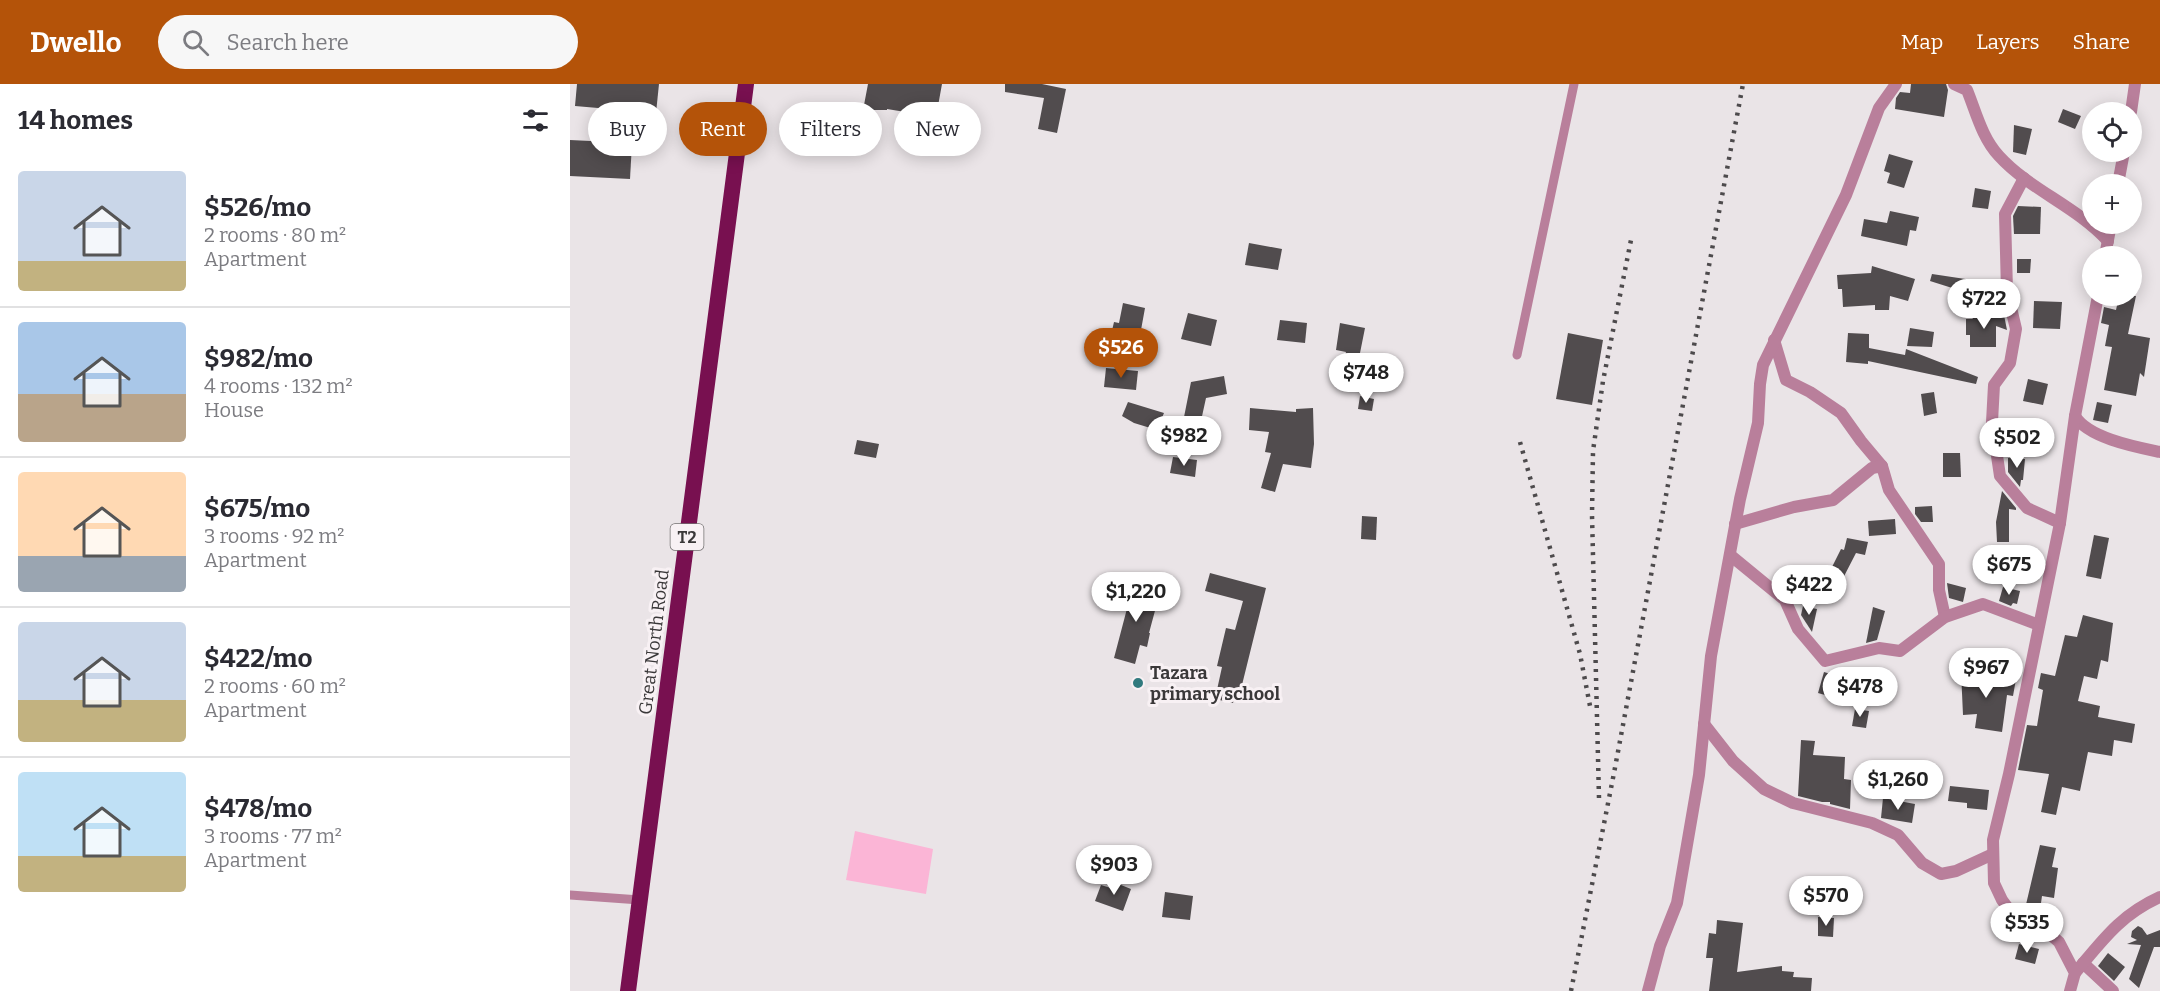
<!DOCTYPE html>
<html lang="en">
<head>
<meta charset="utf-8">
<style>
  body { margin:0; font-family:Bitter,serif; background:#f7f7f7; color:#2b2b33; height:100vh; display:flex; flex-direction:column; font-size:22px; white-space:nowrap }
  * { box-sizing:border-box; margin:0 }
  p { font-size:20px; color:#7c7c81 }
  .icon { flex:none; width:33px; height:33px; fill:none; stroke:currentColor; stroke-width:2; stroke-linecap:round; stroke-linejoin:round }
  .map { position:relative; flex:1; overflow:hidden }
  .side { display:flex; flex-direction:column; background:#fff; width:570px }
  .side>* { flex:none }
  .hud { position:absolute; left:18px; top:18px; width:570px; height:54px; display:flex; gap:12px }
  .fabs { position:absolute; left:1512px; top:18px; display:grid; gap:12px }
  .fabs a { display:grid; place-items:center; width:60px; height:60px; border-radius:50%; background:#fff; box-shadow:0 3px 15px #0003; font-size:30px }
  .price { position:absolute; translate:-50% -51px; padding:0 14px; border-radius:21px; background:#fff; color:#222; font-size:20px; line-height:39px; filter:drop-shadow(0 2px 3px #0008) }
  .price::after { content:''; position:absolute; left:50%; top:36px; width:18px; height:14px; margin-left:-9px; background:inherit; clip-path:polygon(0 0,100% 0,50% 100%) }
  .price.selected { background:#b45309; color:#fff }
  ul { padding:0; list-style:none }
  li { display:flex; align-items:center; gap:18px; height:150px; padding:0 18px }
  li+li { border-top:2px solid #e1e1e2 }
  li span { display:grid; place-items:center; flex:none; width:168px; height:120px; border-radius:6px; color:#555 }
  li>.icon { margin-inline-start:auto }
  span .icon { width:72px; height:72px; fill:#fffc; stroke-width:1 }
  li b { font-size:26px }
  h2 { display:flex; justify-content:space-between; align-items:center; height:72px; padding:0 18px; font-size:26px }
  .pill { padding:0 21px; border-radius:27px; background:#fff; box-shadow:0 3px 15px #0003; font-size:21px; line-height:54px }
  .pill.selected { background:#b45309; color:#fff }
  header { display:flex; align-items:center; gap:36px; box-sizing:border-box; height:84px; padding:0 30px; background:#b45309; color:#fff }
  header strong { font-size:28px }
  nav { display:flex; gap:33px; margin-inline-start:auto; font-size:21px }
  .search { width:420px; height:54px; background:#f7f7f7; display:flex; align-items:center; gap:15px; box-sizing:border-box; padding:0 21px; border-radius:33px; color:#7c7c81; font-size:22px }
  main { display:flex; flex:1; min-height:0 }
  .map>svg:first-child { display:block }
</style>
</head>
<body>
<header>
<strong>Dwello</strong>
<div class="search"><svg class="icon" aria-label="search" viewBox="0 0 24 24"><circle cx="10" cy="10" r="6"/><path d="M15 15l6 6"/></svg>Search here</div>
<nav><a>Map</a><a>Layers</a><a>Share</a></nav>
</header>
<main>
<section class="side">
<h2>14 homes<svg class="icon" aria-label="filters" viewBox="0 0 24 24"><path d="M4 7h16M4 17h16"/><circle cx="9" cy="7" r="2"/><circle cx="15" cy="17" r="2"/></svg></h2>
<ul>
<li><span style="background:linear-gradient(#c9d6e8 75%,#c2b280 0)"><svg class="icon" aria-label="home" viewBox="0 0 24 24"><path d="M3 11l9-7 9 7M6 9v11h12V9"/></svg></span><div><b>$526/mo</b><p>2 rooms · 80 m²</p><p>Apartment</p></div></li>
<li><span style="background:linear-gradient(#a9c7e8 60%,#b9a48a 0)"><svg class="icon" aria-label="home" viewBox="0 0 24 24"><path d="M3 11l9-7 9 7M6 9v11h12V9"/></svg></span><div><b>$982/mo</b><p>4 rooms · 132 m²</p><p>House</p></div></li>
<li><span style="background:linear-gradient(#ffd9b3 70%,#9aa5b1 0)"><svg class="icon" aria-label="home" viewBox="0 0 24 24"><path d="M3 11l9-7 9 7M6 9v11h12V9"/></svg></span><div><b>$675/mo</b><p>3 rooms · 92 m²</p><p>Apartment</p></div></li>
<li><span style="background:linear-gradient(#c9d6e8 65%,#c2b280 0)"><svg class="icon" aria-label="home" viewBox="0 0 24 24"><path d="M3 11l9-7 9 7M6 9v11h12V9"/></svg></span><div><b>$422/mo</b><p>2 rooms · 60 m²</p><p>Apartment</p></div></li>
<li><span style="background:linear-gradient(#bfe0f5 70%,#c2b280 0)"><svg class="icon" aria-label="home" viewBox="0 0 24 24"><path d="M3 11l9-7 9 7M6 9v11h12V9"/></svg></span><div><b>$478/mo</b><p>3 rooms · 77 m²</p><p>Apartment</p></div></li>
</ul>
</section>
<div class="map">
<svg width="1590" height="907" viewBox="0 0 1590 907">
  <rect width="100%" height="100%" fill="#eae4e7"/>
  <polygon fill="#fbb5d6" points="285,747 363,765 356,810 276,796"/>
  <g fill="#514c4e">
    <polygon points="7,0 89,0 86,29 5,22"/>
    <polygon points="298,0 372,0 366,33 317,25 317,26 302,26 294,21"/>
    <polygon points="435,0 472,0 496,5 487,49 468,45 474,14 435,8"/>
    <polygon points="1341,0 1376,0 1378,6 1374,33 1325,25 1326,14 1330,8 1340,9"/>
    <polygon points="1493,25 1511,32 1505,45 1488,38"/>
    <polygon points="1444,41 1462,45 1456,71 1443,68"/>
    <polygon points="0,56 62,59 60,95 0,92"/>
    <polygon points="1319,70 1343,77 1334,104 1317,99 1320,89 1314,87"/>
    <polygon points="1405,104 1421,107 1418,125 1402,123"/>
    <polygon points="1448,122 1471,123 1470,150 1444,150 1443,132"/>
    <polygon points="1320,127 1349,133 1346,147 1340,146 1337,162 1291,152 1294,135 1317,139"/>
    <polygon points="679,159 712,165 708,186 675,181"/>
    <polygon points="1447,175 1461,175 1460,189 1447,189"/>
    <polygon points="1302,182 1345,195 1338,217 1320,212 1319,226 1305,226 1305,221 1273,223 1272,205 1268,205 1267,191 1301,189"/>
    <polygon points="1362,190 1402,196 1398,209 1360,197"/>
    <polygon points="1549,212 1566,212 1558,250 1580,254 1574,293 1570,289 1566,312 1534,306 1542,263 1535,262 1539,241 1531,239 1534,223 1546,226"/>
    <polygon points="1464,217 1492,218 1490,245 1463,244"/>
    <polygon points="553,219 575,224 569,257 541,251 544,238 549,239"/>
    <polygon points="618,229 647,236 641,262 611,255"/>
    <polygon points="1400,230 1434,231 1437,246 1426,242 1426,263 1400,263 1400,251 1396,251 1396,235 1403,235"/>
    <polygon points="710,236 737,239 735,259 707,256"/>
    <polygon points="770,239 795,244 789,274 792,274 787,295 770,290 776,268 766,266"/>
    <polygon points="1340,244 1364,248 1362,263 1337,262"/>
    <polygon points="998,249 1033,256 1022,321 986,315"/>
    <polygon points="1278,249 1299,250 1299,264 1335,271 1336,265 1408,293 1406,300 1298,277 1298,280 1276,278"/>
    <polygon points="536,284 568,287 566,306 534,303"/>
    <polygon points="654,292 657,310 636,314 629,346 612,343 621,298"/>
    <polygon points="1458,295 1478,300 1473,321 1453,317"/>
    <polygon points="1364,308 1367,329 1354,332 1351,310"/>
    <polygon points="790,312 804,315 802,327 788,325"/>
    <polygon points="558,318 594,329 587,346 564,339 552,332"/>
    <polygon points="1527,318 1542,321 1538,339 1523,336"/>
    <polygon points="680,324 726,328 726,325 743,324 744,360 741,384 713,380 705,408 691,404 701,369 695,368 699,348 679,346"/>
    <polygon points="287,356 309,360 306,374 284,370"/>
    <polygon points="1373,369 1390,369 1391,393 1373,393"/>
    <polygon points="603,373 627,376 625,393 600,389"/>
    <polygon points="1438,374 1455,375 1453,396 1451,396 1450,403 1438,388"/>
    <polygon points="1432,407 1446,424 1446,426 1439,425 1439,458 1427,458 1426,438"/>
    <polygon points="1362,422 1363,438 1351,438 1345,430 1345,423"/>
    <polygon points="792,432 807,433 806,456 791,455"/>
    <polygon points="1325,435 1326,450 1299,452 1298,437"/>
    <polygon points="1524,451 1539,454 1531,495 1516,492"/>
    <polygon points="1277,454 1298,458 1295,471 1286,469 1270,500 1257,493 1271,465 1274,466"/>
    <polygon points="1449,479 1455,481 1458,487 1456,492 1447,499 1444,485"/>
    <polygon points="640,489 696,504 670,609 666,608 663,619 645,615 652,583 647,582 656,544 665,546 673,517 635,507"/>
    <polygon points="564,498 586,503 581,522 586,523 579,549 580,549 577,563 570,561 565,580 544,574"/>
    <polygon points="1377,499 1396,504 1393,518 1379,514"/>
    <polygon points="1433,503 1450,507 1447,520 1443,519 1441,522 1429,517"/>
    <polygon points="1233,522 1247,525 1242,548 1231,531"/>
    <polygon points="1303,523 1315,527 1307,556 1296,559"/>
    <polygon points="1513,531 1543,539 1538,578 1531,576 1527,595 1514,592 1508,617 1530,622 1528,633 1565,640 1562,659 1544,656 1542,672 1518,668 1510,707 1492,703 1486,731 1471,728 1479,690 1448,686 1457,641 1467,642 1473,606 1468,604 1471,589 1485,592 1495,551 1507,553"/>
    <polygon points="1391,587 1446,595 1443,612 1437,611 1432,648 1405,644 1407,630 1393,631"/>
    <polygon points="1254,588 1267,592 1262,613 1248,609"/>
    <polygon points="1285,625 1299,627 1296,644 1282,642"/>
    <polygon points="1231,656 1245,657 1243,671 1275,673 1274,695 1281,696 1280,725 1260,720 1260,718 1252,718 1228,712"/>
    <polygon points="1380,702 1419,706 1417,726 1397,724 1397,719 1378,717"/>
    <polygon points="1313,714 1345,720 1342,739 1311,734"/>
    <polygon points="1470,761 1486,764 1482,783 1488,784 1484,814 1472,812 1469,833 1454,829"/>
    <polygon points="546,799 561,805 553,827 525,817 531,801 544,805"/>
    <polygon points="595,808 623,812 620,836 592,833"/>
    <polygon points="1248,833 1264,834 1263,853 1248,852"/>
    <polygon points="1147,836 1173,839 1167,888 1212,882 1212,887 1224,888 1223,893 1242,894 1241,907 1139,907 1143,874 1136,874 1139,849 1146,850"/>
    <polygon points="1568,842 1572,844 1577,851 1590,846 1590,863 1584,863 1569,904 1559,895 1571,861 1557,860 1567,856 1561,853 1562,847"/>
    <polygon points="1449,860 1469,865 1465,880 1445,875"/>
    <polygon points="1538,869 1555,883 1544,897 1528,882"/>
  </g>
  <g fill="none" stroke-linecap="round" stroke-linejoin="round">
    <g stroke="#b97f9b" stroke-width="9">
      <polyline points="947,271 1004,0"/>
      <polyline points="0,811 70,816"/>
    </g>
    <g stroke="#b97f9b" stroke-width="12">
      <path d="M1384,0L1397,6C1406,28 1412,54 1429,72C1460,106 1506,122 1538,157"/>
      <polyline points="1561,28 1565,0"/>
      <polyline points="1454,94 1435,130 1437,207 1446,245 1440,279 1424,301 1422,338 1430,392 1457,424 1490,439"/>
      <polyline points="1548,100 1554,68"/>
      <polyline points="1535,172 1541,140"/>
      <polyline points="1204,256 1216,296 1240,308 1271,329 1291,357 1312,382"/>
      <path d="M1505,332C1518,354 1566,363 1590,368"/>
      <polyline points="1165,440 1224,423 1263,416 1302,384 1312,382 1319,406 1369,480 1369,506 1375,533"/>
      <polyline points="1160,471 1215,516 1228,545 1255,577 1309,564 1330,567 1375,533 1413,520 1469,541"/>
      <polyline points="1134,640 1163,677 1194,705 1223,719 1302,739 1328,751 1352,779 1371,790 1386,787 1423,770"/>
      <polyline points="1513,879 1543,907"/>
      <path d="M1505,889C1532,857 1550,831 1590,813"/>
      <polyline points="1078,907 1090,862 1107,819 1129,691 1141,572 1170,415 1188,339 1190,300 1193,281 1276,111 1309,24 1326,0"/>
      <polyline points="1500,907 1505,889 1489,858 1481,851 1459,842 1443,831 1432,816 1424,799 1423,756 1439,690 1490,439 1505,332 1528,212"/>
    </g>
    <polyline stroke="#781050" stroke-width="16" points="58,907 176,0"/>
    <g stroke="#4d4a4c" stroke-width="4.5" stroke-dasharray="3 6" stroke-linecap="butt">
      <polyline points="950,358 1010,570 1020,622"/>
      <polyline points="1029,714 1022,431 1023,367 1033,297 1061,156"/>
      <polyline points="1001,907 1044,689 1173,0"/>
    </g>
  </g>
  <circle fill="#317a7e" stroke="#f8f1f4" stroke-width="2" cx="568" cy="599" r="6"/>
  <g text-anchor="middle" stroke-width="6" stroke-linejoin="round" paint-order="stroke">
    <rect fill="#f8f1f4" stroke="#737071" stroke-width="1.5" x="100.5" y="440" width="33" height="26" rx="4.5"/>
    <g font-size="16" font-weight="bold" fill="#3a3839">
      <text x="117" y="459">T2</text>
    </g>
    <g font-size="18" fill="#3a3839" stroke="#f8f1f4">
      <text transform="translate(84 558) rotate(-83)" y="6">Great North Road</text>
    </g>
    <g font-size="18" font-weight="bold" fill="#3a3839" stroke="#f8f1f4" text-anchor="start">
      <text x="580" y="595">Tazara<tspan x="580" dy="21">primary school</tspan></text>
    </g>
  </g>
</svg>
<div class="fabs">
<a><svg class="icon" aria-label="locate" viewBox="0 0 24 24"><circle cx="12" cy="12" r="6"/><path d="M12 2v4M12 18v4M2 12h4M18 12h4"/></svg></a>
<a>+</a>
<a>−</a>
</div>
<b class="price" style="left:1414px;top:246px">$722</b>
<b class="price selected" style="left:551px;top:295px">$526</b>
<b class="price" style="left:796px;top:320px">$748</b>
<b class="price" style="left:614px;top:383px">$982</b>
<b class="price" style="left:1447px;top:385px">$502</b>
<b class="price" style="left:1439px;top:512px">$675</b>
<b class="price" style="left:1239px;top:532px">$422</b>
<b class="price" style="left:566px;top:539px">$1,220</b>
<b class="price" style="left:1416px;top:615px">$967</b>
<b class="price" style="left:1290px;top:634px">$478</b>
<b class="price" style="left:1328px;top:727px">$1,260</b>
<b class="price" style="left:544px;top:812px">$903</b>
<b class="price" style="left:1256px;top:843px">$570</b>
<b class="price" style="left:1457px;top:870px">$535</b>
<div class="hud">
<a class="pill">Buy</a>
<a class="pill selected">Rent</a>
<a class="pill">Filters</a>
<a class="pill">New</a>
</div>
</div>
</main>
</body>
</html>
